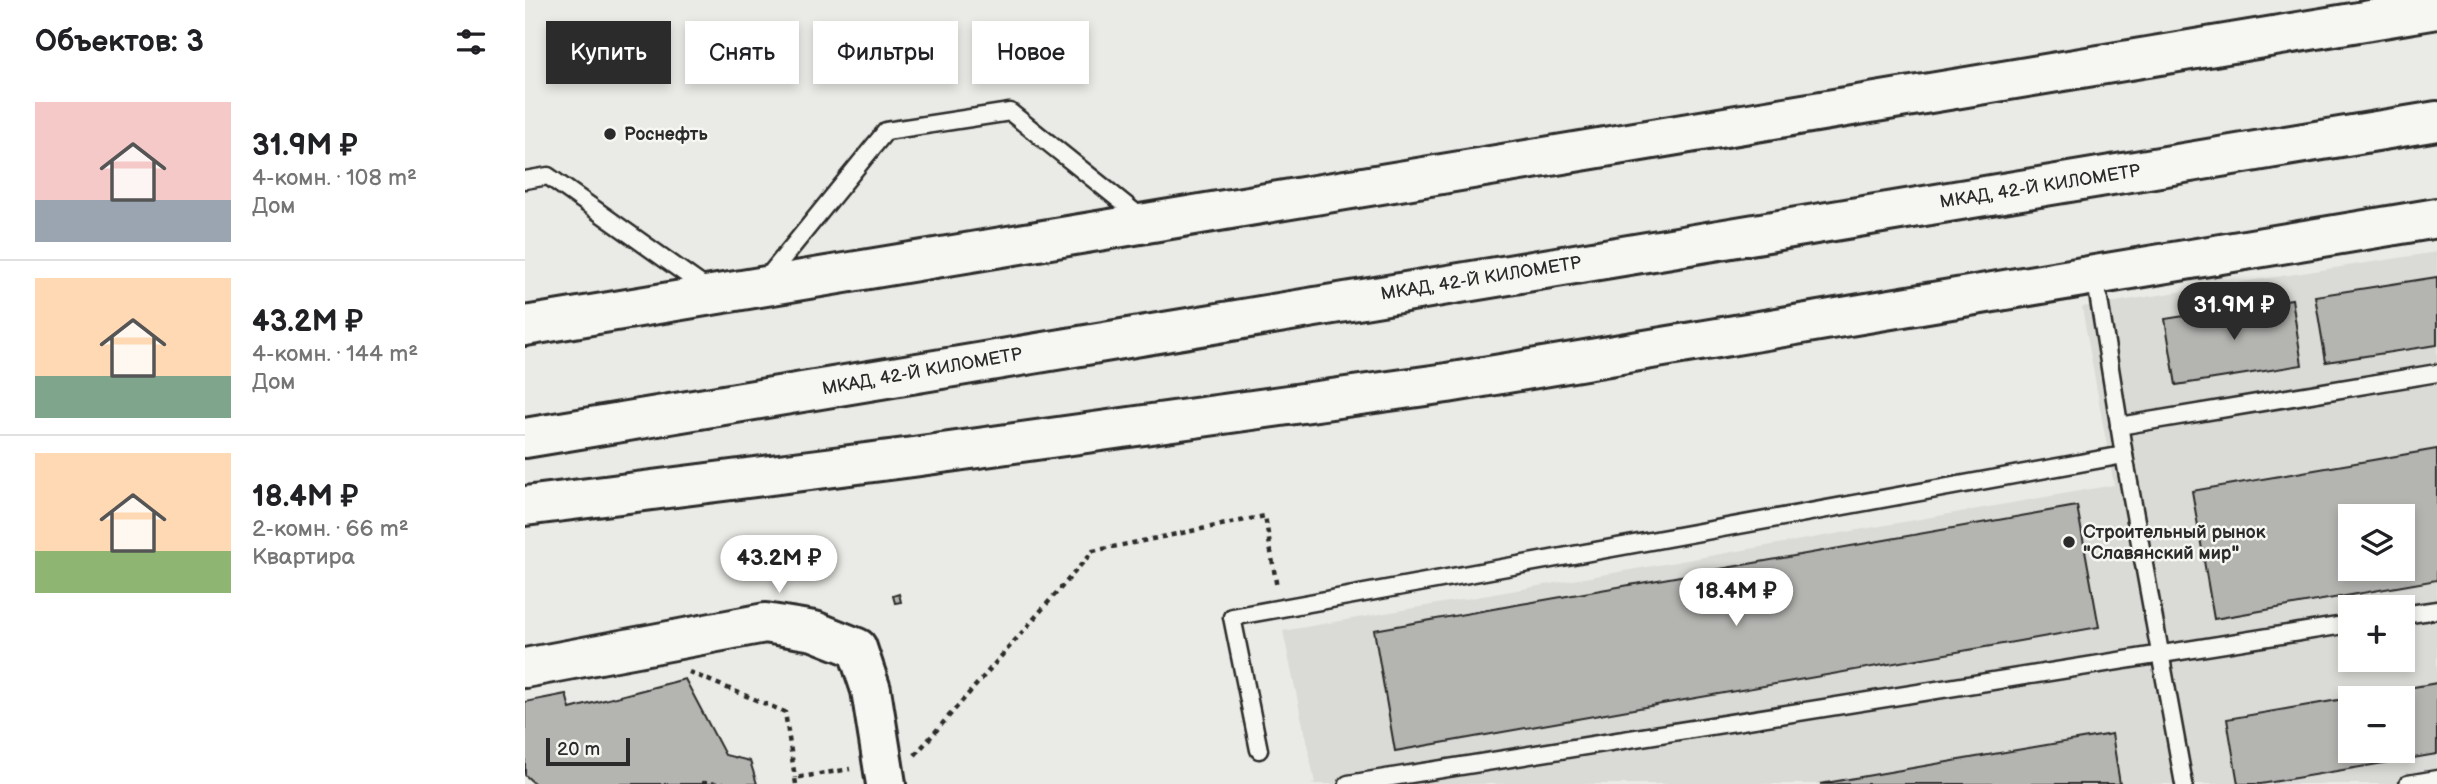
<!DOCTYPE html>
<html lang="ru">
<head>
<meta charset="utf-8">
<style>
  body { margin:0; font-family:"Balsamiq Sans",sans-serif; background:#f2f2f2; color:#202124; height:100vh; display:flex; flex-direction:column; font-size:26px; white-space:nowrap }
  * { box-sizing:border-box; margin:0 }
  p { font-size:23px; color:#757577 }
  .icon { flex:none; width:38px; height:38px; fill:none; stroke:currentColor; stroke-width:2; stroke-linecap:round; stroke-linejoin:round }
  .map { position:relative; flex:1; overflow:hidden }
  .sheet { display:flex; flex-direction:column; background:#fff; width:525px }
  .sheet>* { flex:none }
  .hud { position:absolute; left:21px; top:21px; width:665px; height:63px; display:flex; gap:14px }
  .buttons { position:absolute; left:1813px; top:504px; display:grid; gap:14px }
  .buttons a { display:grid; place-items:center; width:77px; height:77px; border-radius:0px; background:#fff; box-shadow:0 4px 10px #0003; font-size:35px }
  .scale { position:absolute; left:21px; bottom:18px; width:84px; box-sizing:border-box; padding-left:7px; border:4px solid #2b2b2b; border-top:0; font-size:19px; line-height:24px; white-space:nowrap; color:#2b2b2b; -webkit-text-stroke:5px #f6f6f2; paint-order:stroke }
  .price { position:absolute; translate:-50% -60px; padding:0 16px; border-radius:24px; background:#fff; color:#222; font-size:23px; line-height:46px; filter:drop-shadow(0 2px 4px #0008) }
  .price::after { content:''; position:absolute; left:50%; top:42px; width:21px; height:16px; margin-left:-10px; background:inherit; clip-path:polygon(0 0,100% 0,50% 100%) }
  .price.selected { background:#2b2b2b; color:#fff }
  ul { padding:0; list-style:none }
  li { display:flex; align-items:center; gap:21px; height:175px; padding:0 35px }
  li+li { border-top:2px solid #e0e0e0 }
  li span { display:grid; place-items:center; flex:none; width:196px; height:140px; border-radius:0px; color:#555 }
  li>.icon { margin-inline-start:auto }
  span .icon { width:84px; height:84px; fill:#fffc; stroke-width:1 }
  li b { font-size:30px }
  h2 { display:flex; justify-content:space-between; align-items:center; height:84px; padding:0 35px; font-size:30px }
  .chip { padding:0 24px; border-radius:0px; background:#fff; box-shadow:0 4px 10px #0003; font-size:24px; line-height:63px }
  .chip.selected { background:#2b2b2b; color:#fff }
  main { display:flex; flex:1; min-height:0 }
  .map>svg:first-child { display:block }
</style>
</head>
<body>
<main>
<section class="sheet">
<h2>Объектов: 3<svg class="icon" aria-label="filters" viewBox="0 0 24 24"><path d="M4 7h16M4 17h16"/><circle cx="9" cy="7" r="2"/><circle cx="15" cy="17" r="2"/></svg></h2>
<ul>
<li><span style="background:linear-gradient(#f6c9c9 70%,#9aa5b1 0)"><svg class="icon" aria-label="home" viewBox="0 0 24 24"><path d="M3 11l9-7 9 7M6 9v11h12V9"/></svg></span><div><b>31.9M ₽</b><p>4-комн. · 108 m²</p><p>Дом</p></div></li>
<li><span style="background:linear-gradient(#ffd9b3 70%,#7fa58c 0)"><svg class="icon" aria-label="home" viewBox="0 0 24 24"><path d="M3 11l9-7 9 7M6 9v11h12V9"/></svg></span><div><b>43.2M ₽</b><p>4-комн. · 144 m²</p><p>Дом</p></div></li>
<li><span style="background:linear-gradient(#ffd9b3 70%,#8fb573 0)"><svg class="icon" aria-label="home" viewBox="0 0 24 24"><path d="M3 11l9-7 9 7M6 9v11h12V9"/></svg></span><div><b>18.4M ₽</b><p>2-комн. · 66 m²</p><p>Квартира</p></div></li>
</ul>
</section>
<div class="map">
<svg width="1912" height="784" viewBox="0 0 1912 784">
  <rect width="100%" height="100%" fill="#eaeae6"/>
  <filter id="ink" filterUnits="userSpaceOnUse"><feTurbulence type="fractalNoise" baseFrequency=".0143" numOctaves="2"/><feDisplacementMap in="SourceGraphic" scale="14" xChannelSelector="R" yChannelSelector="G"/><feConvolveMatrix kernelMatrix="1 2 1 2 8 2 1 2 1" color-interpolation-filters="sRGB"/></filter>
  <g filter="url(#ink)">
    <path fill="#dadad6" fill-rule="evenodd" d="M1912,252V784H786L790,782L758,631L1589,485L1557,307ZM1825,516H1878V569H1825ZM1825,607H1878V660H1825ZM1825,698H1878V751H1825Z"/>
    <g fill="#b4b4b1" stroke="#2b2b2b" stroke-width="2" fill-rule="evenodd">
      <polygon points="1912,277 1912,345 1801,362 1790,296"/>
      <polygon points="1767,299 1777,365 1651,385 1640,319"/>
      <path d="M1912,449V580L1689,619L1667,491ZM1825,516H1878V569H1825Z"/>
      <polygon points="1552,506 1574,627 870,751 849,630"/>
      <polygon points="374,594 376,602 370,603 368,596"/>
      <polygon points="160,679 200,755 225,761 232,784 10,784 0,775 0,702 41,694 45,709"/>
      <polygon points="1912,683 1912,754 1736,784 1713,784 1702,719 1825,698 1825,751 1878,751 1878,698 1825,698"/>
      <polygon points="1587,734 1595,784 1295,784 1486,751"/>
    </g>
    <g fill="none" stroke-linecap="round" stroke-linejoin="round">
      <g stroke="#2b2b2b" stroke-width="21">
        <g id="lane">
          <polyline points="0,180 23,176 185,291"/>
          <polyline points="1570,275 1599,455 1659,784"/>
          <polyline points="241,279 361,131 485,112 617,218"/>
          <polyline points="1594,426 1912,373"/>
          <polyline points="1878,615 1912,610"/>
          <polyline points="734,750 707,617 1599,455"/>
          <polyline points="823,784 1825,624"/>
          <polyline points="1883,784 1912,779"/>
        </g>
      </g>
      <g stroke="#2b2b2b" stroke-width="44">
        <polyline id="secondary" points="0,668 240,623 289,631 332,648 346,690 361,784"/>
      </g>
      <g stroke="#2b2b2b" stroke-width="44">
        <g id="highway">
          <polyline points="0,326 1912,9"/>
          <polyline points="0,438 1912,121"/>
          <polyline points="0,506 388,457 922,383 1912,218"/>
        </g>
      </g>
      <g stroke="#2b2b2b" stroke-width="4.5" stroke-dasharray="5 5" stroke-linecap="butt">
        <polyline points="164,672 260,712 270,778"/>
        <polyline points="390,755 568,551 740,516 752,588"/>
        <polyline points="177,783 199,784"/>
        <polyline points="271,784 270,778 325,769"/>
      </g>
      <use href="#lane" stroke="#f6f6f2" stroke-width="16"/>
      <use href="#secondary" stroke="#f6f6f2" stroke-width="38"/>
      <use href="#highway" stroke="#f6f6f2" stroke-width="38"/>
    </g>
  </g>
  <g fill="#2b2b2b" stroke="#f6f6f2" stroke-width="2.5">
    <circle cx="85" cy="134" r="7"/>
    <circle cx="1544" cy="542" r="7"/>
  </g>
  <g text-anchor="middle" stroke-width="5" stroke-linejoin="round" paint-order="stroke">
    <g font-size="18" font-weight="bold" fill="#2b2b2b" stroke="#f6f6f2" text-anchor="start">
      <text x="99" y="140">Роснефть</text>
      <text x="1558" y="538">Строительный рынок<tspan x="1558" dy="21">"Славянский мир"</tspan></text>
    </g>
    <g font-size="18" fill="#2b2b2b" stroke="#f6f6f2">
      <text transform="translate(1515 186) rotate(-9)" y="6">МКАД, 42-Й КИЛОМЕТР</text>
      <text transform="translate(956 278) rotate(-9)" y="6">МКАД, 42-Й КИЛОМЕТР</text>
      <text transform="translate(397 371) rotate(-10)" y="6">МКАД, 42-Й КИЛОМЕТР</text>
    </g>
  </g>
</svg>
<div class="buttons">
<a><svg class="icon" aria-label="layers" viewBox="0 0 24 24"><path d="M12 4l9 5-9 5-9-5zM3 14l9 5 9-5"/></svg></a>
<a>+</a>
<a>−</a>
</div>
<div class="scale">20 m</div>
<b class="price selected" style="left:1709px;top:342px">31.9M ₽</b>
<b class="price" style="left:254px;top:595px">43.2M ₽</b>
<b class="price" style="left:1211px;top:628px">18.4M ₽</b>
<div class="hud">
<a class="chip selected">Купить</a>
<a class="chip">Снять</a>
<a class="chip">Фильтры</a>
<a class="chip">Новое</a>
</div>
</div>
</main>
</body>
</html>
